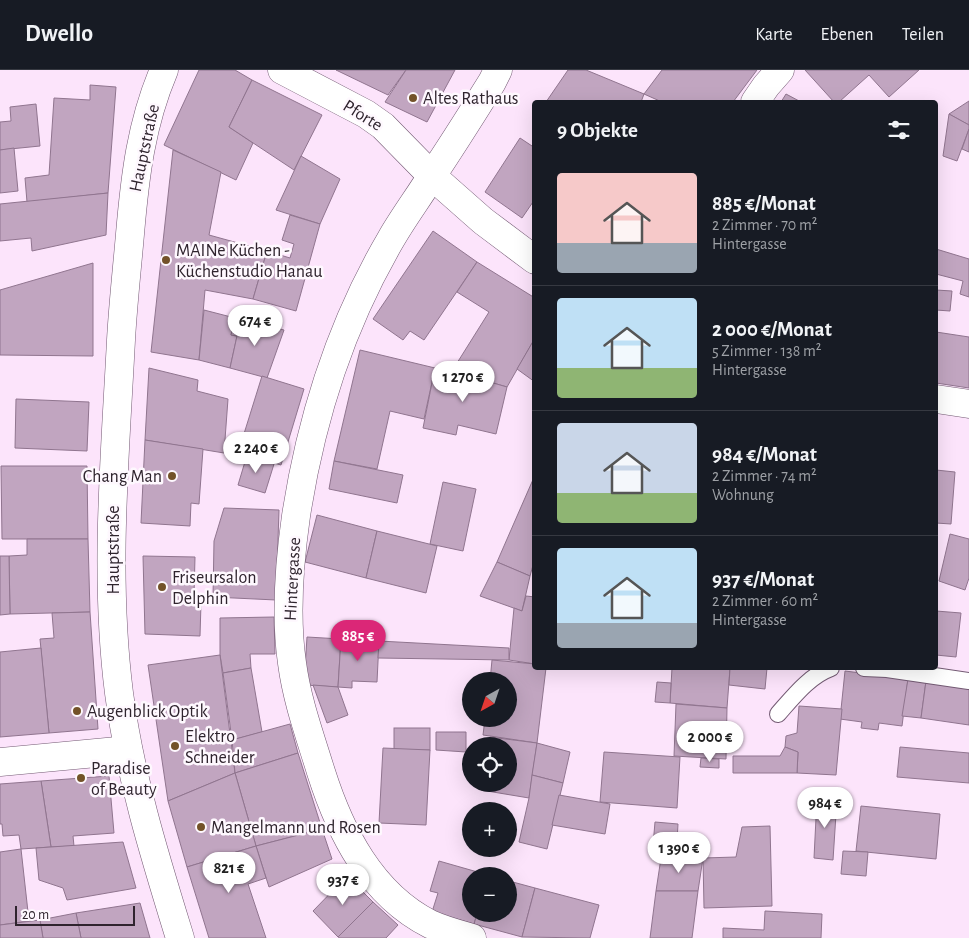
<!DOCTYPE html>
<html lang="de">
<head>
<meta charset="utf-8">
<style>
  body { margin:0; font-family:"Alegreya Sans",sans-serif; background:#20242c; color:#f1f3f6; height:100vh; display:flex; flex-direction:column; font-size:19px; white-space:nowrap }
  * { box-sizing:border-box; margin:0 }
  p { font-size:16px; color:#9ea1a6 }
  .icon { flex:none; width:28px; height:28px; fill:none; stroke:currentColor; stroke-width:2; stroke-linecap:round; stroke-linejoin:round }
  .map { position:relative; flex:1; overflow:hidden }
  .drawer { position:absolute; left:532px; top:30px; width:406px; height:570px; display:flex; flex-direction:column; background:#171b24; border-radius:5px; box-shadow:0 5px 20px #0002 }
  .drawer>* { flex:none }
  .needle { width:32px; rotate:220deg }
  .buttons { position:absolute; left:462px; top:602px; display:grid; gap:10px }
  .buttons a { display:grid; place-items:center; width:55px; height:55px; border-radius:50%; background:#171b24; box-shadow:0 5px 20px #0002; font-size:25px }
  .scale { position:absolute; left:15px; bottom:12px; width:120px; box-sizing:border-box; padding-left:5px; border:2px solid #2f242e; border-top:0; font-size:14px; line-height:18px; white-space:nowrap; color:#2f242e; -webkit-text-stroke:4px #fef8fe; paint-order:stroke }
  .price { position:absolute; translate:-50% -42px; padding:0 11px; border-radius:18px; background:#fff; color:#222; font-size:16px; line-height:32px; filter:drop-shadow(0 1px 2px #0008) }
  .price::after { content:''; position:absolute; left:50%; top:30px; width:15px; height:11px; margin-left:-8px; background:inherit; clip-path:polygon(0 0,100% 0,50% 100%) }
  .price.on { background:#db2777; color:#fff }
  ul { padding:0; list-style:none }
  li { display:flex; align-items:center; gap:15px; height:125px; padding:0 25px }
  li+li { border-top:1px solid #363941 }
  li span { display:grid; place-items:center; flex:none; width:140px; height:100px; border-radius:5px; color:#555 }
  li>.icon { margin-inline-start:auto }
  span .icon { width:60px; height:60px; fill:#fffc; stroke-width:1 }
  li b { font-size:21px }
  h2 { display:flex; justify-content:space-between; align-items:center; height:60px; padding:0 25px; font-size:21px }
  header { display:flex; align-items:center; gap:30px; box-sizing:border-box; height:70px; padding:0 25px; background:#171b24; border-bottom:1px solid #363941 }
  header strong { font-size:24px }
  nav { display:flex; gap:28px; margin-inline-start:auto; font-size:18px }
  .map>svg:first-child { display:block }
</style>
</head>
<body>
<header>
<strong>Dwello</strong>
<nav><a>Karte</a><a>Ebenen</a><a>Teilen</a></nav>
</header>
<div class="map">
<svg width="969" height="868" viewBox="0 0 969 868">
  <rect width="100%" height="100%" fill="#fce4fb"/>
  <g fill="#c1a5c0" stroke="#90758f">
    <polygon points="199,0 235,0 252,10 229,57 253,73 236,110 164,75"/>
    <polygon points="336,0 406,0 388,25"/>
    <polygon points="406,0 455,0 427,52 385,32"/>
    <polygon points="568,0 586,0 644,24 641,32 546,32"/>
    <polygon points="662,0 757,0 733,32 662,32 644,24"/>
    <polygon points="805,0 919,0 889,27 869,5 839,32 834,32"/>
    <polygon points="252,10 322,45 294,100 229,57"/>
    <polygon points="90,15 116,17 108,123 27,132 25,108 49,105 54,28 90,30"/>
    <polygon points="786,24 801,32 781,32"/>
    <polygon points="969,31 969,55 949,44"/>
    <polygon points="36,34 40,76 0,80 0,52 11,51 10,37"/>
    <polygon points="949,44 969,55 969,59 957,91 943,86"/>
    <polygon points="969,59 969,82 962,79"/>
    <polygon points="520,68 535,78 535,129 522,148 485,122"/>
    <polygon points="14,78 18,121 0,123 0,80"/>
    <polygon points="173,80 221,102 209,165 267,181 253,229 205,220 199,290 151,282"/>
    <polygon points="301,86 340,109 320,154 276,140"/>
    <polygon points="108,123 106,165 32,181 31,168 0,171 0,134"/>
    <polygon points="290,145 320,154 296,241 253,229 267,181 290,188 294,174 282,170"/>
    <polygon points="433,161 477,192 424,270 410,261 403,270 373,249"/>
    <polygon points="936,179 969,189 969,227 960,224 963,211 936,204"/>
    <polygon points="477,192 535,228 535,268 507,317 452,301 489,242 457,222"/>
    <polygon points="93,193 93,286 0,285 0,220"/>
    <polygon points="936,220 952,221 950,241 936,240"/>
    <polygon points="204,240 235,248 231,265 237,266 230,298 199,290"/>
    <polygon points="235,248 284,260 267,308 230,298 237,266 231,265"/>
    <polygon points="936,262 969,267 969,318 936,313"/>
    <polygon points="535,268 535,312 517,299"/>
    <polygon points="360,280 435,298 424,349 390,341 377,399 334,391"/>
    <polygon points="149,298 198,310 197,321 228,329 224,383 145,370"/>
    <polygon points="435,298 452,301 507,317 496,364 458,355 456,365 423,358"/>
    <polygon points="262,306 304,319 281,395 238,383"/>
    <polygon points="16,329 89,332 87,381 15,378"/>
    <polygon points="145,370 203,379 199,434 191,433 190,456 141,453"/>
    <polygon points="247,385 274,394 265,423 238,415"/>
    <polygon points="334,391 403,405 397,433 329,419"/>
    <polygon points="1,396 87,396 88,469 2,469"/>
    <polygon points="936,400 955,402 951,454 936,453"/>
    <polygon points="535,405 535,488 530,506 497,492"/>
    <polygon points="443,412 476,419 463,481 430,474"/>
    <polygon points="224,438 279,440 276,530 213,527 214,471"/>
    <polygon points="317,445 377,461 366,508 305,492"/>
    <polygon points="377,461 437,476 426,523 366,508"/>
    <polygon points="950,464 969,469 969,508 965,520 939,511"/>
    <polygon points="27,469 88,469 90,542 10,544 9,486 27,485"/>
    <polygon points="0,486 9,486 10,544 0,545"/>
    <polygon points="143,486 195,487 194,525 201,533 200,566 145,564"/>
    <polygon points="497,492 530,506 522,541 480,526"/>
    <polygon points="526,526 535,527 535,594 509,590 514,538 522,541"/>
    <polygon points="936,541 961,543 956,587 936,585"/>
    <polygon points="90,542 98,659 49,663 40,569 54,568 52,543"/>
    <polygon points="274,547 275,584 250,584 251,598 223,603 220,585 220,548"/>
    <polygon points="307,567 341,569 338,617 304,615"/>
    <polygon points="341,569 379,571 377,612 352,611 352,618 338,617"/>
    <polygon points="379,571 509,578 509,590 378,588"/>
    <polygon points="41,578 49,663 0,667 0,582"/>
    <polygon points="220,585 235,703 168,731 148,595"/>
    <polygon points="492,590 535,594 535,598 546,598 537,673 483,665 485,649 509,649 509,611 490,611"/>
    <polygon points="251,598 262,662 232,670 223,603"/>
    <polygon points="672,598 730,598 727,638 670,633"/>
    <polygon points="730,598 767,598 765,619 729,615"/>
    <polygon points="845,601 908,609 902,656 879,653 878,660 861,658 862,652 840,649"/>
    <polygon points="908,609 926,611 921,648 902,646"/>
    <polygon points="926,611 969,618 969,655 921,648"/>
    <polygon points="657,612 671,613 670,633 655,632"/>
    <polygon points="313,615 338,617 348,645 327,653"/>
    <polygon points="676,634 727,638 726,689 674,686"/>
    <polygon points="799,636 842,639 836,705 797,703 798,682 785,677 786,666 797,663"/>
    <polygon points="290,654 298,683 235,703 232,670"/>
    <rect x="394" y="658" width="36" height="22"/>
    <polygon points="436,662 466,662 466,682 436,680"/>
    <polygon points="490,667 537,673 529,728 481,720 483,714 509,714 509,676 489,676"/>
    <polygon points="537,673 570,682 563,713 532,705"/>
    <polygon points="785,677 798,682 797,703 733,703 733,686 780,686"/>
    <polygon points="900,677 969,683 969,713 897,707"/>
    <polygon points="383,678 430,680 426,755 379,753"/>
    <polygon points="604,682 680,687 677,738 600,732"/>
    <polygon points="298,683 322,759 256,776 235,703"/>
    <polygon points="701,688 719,689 719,698 700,697"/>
    <polygon points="235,703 256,776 187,797 168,731"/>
    <polygon points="532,705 563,713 547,779 519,772 529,728"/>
    <polygon points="109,706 114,763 73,766 74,776 51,777 41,711"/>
    <polygon points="41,711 51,777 21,779 19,765 3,766 2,754 0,754 0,714"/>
    <polygon points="559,725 610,734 605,764 552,755"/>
    <polygon points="817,728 837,729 833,790 814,788"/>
    <polygon points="861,736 940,744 936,789 856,781"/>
    <polygon points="655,752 678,754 676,789 652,787"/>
    <polygon points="770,756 772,836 704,838 703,788 736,787 742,757"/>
    <polygon points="322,759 332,789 269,817 256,776"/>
    <polygon points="123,772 136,818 67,830 63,818 39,810 36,778"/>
    <polygon points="256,776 266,808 248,814 266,868 209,868 187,797"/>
    <polygon points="21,779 29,851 0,855 0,782"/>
    <polygon points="843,781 868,782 866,806 841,804"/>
    <polygon points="661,788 703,788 698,821 656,821"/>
    <polygon points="439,791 488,805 471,806 471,844 477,844 474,854 432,842 438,823 430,821"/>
    <polygon points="347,806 373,832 338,867 313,841"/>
    <polygon points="509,811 535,818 522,867 474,854 477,844 509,844"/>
    <polygon points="535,818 599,835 590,868 522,867"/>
    <polygon points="656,821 698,821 692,868 650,868"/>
    <polygon points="373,832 398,855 386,868 340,868 338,867"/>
    <polygon points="140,833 150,868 81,868 76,843"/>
    <polygon points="765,841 822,844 821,868 723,868 723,858 764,860"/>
    <polygon points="76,843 81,868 43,868 40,850"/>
    <polygon points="40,850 43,868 0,868 0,855"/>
  </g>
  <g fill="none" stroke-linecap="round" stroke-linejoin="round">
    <g stroke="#735a73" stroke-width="18">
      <g id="lane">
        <polyline points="864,598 887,599 969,611"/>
        <path d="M778,644C793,627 809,606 831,598"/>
      </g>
    </g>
    <g stroke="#735a73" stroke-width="29">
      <g id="street">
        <path d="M164,0C141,54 135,106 130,164C127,199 123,234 121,270C115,387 104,506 119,623C130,707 155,787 180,868"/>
        <polyline points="282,0 366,44 383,56 432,106 483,151 535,190"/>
        <polyline points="755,32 766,16 780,0"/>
        <polyline points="936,329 969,334"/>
        <polyline points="0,692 128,680"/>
        <path d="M472,868C458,864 443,860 430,854C371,824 340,762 321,702C310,666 297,631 292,593C285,545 289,495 296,446C311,348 340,256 391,169C403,148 418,128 431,107C452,76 472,44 492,12L498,0"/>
      </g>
    </g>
    <use href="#lane" stroke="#fff" stroke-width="16"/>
    <use href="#street" stroke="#fff" stroke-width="28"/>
  </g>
  <g fill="#735229" stroke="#fef8fe" stroke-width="2">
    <circle cx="413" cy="28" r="5"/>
    <circle cx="166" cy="190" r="5"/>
    <circle cx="172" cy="406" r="5"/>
    <circle cx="162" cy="517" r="5"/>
    <circle cx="77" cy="641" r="5"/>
    <circle cx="175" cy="676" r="5"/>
    <circle cx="81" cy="708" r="5"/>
    <circle cx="201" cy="757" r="5"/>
  </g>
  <g text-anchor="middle" stroke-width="5" stroke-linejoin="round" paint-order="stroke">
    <g font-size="18" fill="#2f242e" stroke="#fef8fe" text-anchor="start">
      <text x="423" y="34">Altes Rathaus</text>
      <text x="176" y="186">MAINe Küchen -<tspan x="176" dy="21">Küchenstudio Hanau</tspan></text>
      <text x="162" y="412" text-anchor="end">Chang Man</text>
      <text x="172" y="513">Friseursalon<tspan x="172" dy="21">Delphin</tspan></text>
      <text x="87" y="647">Augenblick Optik</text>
      <text x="185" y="672">Elektro<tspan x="185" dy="21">Schneider</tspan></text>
      <text x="91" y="704">Paradise<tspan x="91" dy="21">of Beauty</tspan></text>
      <text x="211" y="763">Mangelmann und Rosen</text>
    </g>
    <g font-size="18" fill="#2f242e" stroke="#fef8fe">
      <text transform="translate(363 45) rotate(32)" y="6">Pforte</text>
      <text transform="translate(144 78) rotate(-78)" y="6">Hauptstraße</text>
      <text transform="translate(113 480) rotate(-90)" y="6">Hauptstraße</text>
      <text transform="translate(292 509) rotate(-87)" y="6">Hintergasse</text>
    </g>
  </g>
</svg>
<div class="buttons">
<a><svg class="needle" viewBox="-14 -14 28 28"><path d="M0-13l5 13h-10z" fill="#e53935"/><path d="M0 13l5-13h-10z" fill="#9ea1a6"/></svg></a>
<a><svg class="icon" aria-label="locate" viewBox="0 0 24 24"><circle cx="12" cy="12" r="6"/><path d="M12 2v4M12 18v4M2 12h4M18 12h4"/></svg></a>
<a>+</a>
<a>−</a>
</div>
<div class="scale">20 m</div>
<b class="price" style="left:255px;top:277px">674 €</b>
<b class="price" style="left:463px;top:333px">1 270 €</b>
<b class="price" style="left:256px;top:404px">2 240 €</b>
<b class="price on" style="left:358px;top:592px">885 €</b>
<b class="price" style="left:710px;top:693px">2 000 €</b>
<b class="price" style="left:825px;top:759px">984 €</b>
<b class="price" style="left:679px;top:804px">1 390 €</b>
<b class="price" style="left:229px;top:824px">821 €</b>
<b class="price" style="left:343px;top:836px">937 €</b>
<section class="drawer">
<h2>9 Objekte<svg class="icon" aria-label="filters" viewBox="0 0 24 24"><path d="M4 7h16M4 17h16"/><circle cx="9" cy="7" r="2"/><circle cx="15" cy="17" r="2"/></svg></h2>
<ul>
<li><span style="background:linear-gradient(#f6c9c9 70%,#9aa5b1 0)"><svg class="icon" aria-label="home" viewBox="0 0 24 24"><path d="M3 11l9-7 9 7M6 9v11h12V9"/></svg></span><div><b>885 €/Monat</b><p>2 Zimmer · 70 m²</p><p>Hintergasse</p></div></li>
<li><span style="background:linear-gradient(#bfe0f5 70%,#8fb573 0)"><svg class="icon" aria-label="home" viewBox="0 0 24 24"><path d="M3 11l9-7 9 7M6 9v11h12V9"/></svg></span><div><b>2 000 €/Monat</b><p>5 Zimmer · 138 m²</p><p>Hintergasse</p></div></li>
<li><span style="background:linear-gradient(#c9d6e8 70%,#8fb573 0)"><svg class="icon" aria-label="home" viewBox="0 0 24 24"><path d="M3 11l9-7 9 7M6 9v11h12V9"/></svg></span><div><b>984 €/Monat</b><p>2 Zimmer · 74 m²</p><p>Wohnung</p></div></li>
<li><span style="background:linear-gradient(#bfe0f5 75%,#9aa5b1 0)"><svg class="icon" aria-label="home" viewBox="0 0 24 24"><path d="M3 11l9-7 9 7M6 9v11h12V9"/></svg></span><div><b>937 €/Monat</b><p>2 Zimmer · 60 m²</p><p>Hintergasse</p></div></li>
</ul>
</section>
</div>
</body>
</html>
